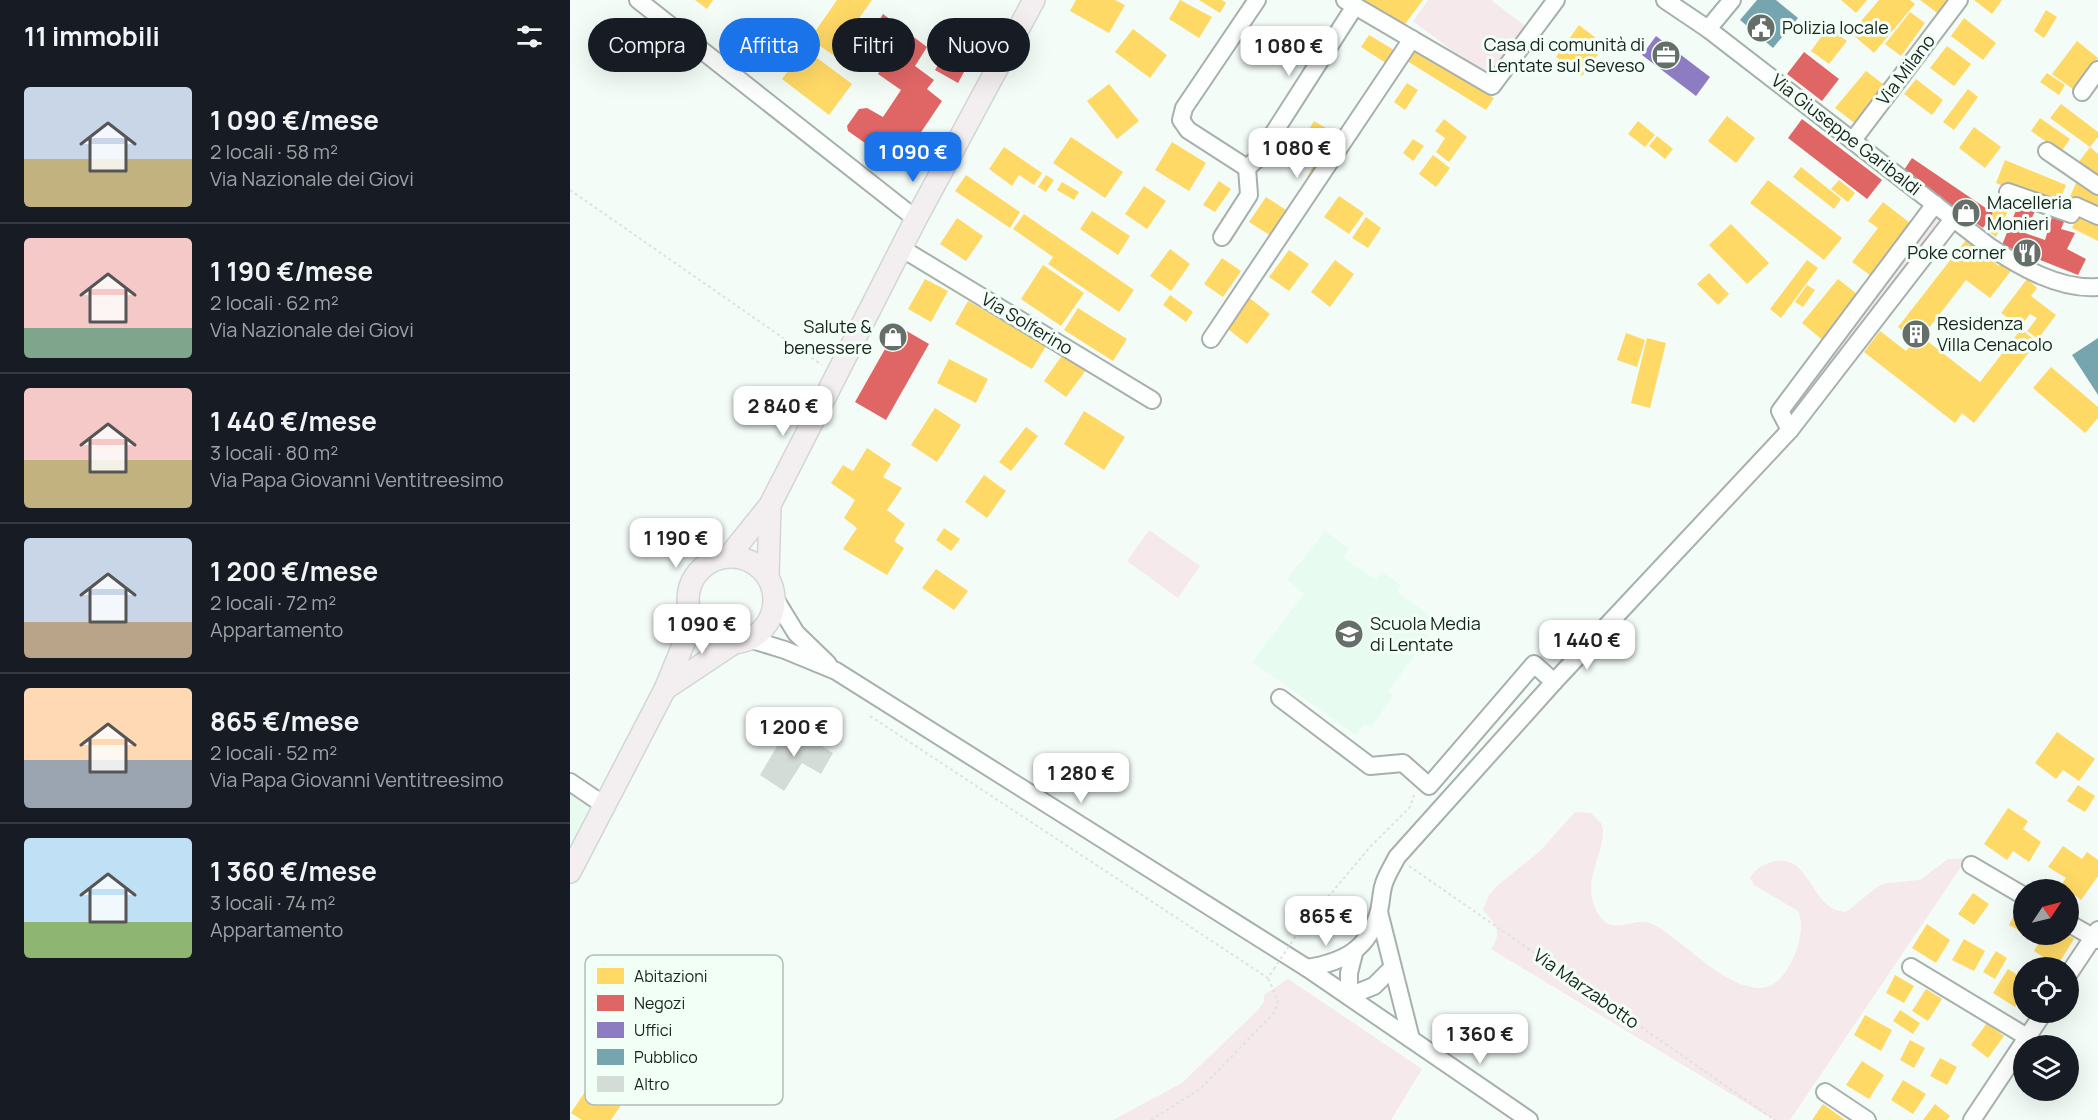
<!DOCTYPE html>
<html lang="it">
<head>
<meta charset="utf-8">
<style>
  body { margin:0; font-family:Manrope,sans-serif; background:#242831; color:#f1f3f6; height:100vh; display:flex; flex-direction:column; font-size:22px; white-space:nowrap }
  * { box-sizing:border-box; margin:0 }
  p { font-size:20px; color:#9ea1a6 }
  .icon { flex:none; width:33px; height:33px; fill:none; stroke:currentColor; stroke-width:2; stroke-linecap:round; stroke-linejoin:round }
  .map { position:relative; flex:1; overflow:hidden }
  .panel { display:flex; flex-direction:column; background:#171b24; width:570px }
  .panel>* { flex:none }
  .guide { position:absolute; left:18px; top:18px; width:570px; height:54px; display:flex; gap:12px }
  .needle { width:39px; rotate:55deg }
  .controls { position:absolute; left:1443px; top:879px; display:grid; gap:12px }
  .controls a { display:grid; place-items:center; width:66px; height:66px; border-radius:50%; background:#171b24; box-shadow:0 6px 24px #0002; font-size:30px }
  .price { position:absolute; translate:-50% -51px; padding:0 14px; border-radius:12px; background:#fff; color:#222; font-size:20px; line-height:39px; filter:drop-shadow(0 2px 3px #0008) }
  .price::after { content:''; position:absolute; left:50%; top:36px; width:18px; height:14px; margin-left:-9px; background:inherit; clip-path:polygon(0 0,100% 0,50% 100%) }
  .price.selected { background:#1a73e8; color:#fff }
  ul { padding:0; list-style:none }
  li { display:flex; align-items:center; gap:18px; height:150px; padding:0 24px }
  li+li { border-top:2px solid #363941 }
  li span { display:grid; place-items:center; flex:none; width:168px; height:120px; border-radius:6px; color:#555 }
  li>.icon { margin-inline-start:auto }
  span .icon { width:72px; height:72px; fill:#fffc; stroke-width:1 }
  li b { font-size:26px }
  h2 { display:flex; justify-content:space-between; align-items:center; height:72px; padding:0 24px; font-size:26px }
  .tag { padding:0 21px; border-radius:27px; background:#171b24; box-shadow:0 6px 24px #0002; font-size:21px; line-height:54px }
  .tag.selected { background:#1a73e8; color:#fff }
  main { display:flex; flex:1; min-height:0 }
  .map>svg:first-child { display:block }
</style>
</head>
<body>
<main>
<section class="panel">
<h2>11 immobili<svg class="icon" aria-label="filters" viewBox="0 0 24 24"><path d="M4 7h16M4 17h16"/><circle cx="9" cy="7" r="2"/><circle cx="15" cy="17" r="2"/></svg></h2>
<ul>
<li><span style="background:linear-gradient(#c9d6e8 60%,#c2b280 0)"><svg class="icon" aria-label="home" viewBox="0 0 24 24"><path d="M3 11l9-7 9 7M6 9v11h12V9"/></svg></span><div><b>1 090 €/mese</b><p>2 locali · 58 m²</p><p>Via Nazionale dei Giovi</p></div></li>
<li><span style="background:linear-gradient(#f6c9c9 75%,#7fa58c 0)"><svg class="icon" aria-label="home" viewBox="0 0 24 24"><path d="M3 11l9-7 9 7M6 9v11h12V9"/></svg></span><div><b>1 190 €/mese</b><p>2 locali · 62 m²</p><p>Via Nazionale dei Giovi</p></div></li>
<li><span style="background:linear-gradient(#f6c9c9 60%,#c2b280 0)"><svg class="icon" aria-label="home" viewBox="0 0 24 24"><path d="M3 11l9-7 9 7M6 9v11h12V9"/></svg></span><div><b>1 440 €/mese</b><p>3 locali · 80 m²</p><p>Via Papa Giovanni Ventitreesimo</p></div></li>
<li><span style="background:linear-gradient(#c9d6e8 70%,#b9a48a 0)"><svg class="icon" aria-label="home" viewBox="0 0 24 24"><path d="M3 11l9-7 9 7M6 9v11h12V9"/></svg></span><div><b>1 200 €/mese</b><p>2 locali · 72 m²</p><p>Appartamento</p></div></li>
<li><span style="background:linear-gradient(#ffd9b3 60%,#9aa5b1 0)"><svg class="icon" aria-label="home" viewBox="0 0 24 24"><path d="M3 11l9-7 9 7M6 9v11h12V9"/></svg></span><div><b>865 €/mese</b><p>2 locali · 52 m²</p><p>Via Papa Giovanni Ventitreesimo</p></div></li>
<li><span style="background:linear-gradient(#bfe0f5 70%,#8fb573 0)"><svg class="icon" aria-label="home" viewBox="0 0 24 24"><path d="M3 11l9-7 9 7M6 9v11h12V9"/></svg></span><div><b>1 360 €/mese</b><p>3 locali · 74 m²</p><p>Appartamento</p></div></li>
</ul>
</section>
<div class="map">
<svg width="1528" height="1120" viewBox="0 0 1528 1120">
  <rect width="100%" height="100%" fill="#f4fcf8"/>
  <g fill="#e7fbf0">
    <polygon points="755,531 779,548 773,558 806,580 812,572 831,585 827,592 863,618 853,632 858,636 818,692 823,696 801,727 795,724 786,735 682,662 734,594 717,579"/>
    <polygon points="0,786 31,806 0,866"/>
  </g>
  <g fill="#f5e9eb">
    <polygon points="858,0 921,0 955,26 917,77 843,21"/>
    <polygon points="1367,213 1374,218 1222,417 1217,413"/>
    <polygon points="579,530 630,566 608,598 557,561"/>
    <path d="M1005,812L1021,813L1031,823L1033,830C1033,859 1012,878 1026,910C1041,941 1064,914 1082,924C1113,939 1154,989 1191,988C1218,988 1239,931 1228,911L1184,885L1180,878C1185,869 1192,865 1202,862C1242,852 1239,910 1276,912L1307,887L1317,883L1350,880L1378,859L1397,858L1220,1120H1204L921,949C933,931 926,925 913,910L919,895L927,886L971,850Z"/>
    <polygon points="718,979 852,1069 821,1120 543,1120 612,1083 690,1008 694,1001 694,995"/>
  </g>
  <g fill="#ffd966">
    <polygon points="125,0 143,0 137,9"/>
    <polygon points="267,0 302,0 263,55 240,39"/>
    <polygon points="506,0 545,0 555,5 539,33 500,11"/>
    <polygon points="610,0 642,17 629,38 599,19"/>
    <polygon points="629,0 652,0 656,3 650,13"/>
    <polygon points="789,0 853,0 832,28"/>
    <polygon points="1271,0 1297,0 1286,13"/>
    <polygon points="1309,0 1340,0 1345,4 1304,53 1281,33"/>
    <polygon points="1350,0 1381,0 1370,15"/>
    <polygon points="1404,0 1432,0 1422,14"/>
    <polygon points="1476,10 1487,17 1474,38 1464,31"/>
    <polygon points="1340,12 1355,23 1331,56 1315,44"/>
    <polygon points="1394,18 1426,43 1413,60 1381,36"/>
    <polygon points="1009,25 1035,45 1012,76 986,57"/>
    <polygon points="1258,27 1277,41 1259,64 1241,51"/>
    <polygon points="563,29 597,55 580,78 545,52"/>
    <polygon points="799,35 824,50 816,63 791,47"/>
    <polygon points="1507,41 1528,58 1504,90 1482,74"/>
    <polygon points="1377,46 1401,64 1384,86 1360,68"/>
    <polygon points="845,48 924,98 916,110 837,61"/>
    <polygon points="235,49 282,84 259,115 212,79"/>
    <polygon points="1296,71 1317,87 1287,125 1265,108"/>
    <polygon points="1477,73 1495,85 1489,95 1470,82"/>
    <polygon points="1346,79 1373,100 1362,115 1334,94"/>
    <polygon points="837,83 848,90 835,110 824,102"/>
    <polygon points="539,84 569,121 547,139 517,101"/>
    <polygon points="1398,89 1408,97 1384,130 1373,122"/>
    <polygon points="1491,104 1528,132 1528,137 1520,147 1528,154 1528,184 1505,167 1520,147 1480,118"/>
    <polygon points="1157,116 1185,138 1166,163 1138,141"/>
    <polygon points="1470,118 1500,139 1491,152 1461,131"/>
    <polygon points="874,119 897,137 879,162 866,152 875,138 865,131"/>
    <polygon points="744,121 766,134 752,158 730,145"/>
    <polygon points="1068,121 1085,135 1075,147 1058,134"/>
    <polygon points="1404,127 1431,147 1415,168 1389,148"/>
    <polygon points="1087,136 1103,149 1095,159 1079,146"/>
    <polygon points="501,137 553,172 535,198 483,163"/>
    <polygon points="843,139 854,146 843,161 833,153"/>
    <polygon points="602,142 636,163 619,191 585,170"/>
    <polygon points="434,147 472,173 464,185 449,175 442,186 419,169"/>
    <polygon points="863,155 880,168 866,187 849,174"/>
    <polygon points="747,160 754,165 744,181 737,177"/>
    <polygon points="1435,160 1496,185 1487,208 1426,183"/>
    <polygon points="1231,167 1271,199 1264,209 1223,177"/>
    <polygon points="396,175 450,212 440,228 385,191"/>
    <polygon points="476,175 484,180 476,192 468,187"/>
    <polygon points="1198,180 1272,238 1254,260 1180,203"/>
    <polygon points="1269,180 1285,193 1278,202 1261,189"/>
    <polygon points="649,181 661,189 645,212 633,205"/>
    <polygon points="492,182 509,192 504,200 487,190"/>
    <polygon points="1506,183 1528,193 1528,212 1499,199"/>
    <polygon points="574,186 596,201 577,229 555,214"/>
    <polygon points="769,196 794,213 779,234 754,217"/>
    <polygon points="1432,196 1443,200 1426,237 1415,229"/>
    <polygon points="696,197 719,212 703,237 679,222"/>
    <polygon points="1313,202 1344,226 1304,278 1282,262 1308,228 1298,221"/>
    <polygon points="1510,210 1528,219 1528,241 1502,228"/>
    <polygon points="522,211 560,236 548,255 510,229"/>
    <polygon points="454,214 564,290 549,312 478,264 483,257 443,229"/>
    <polygon points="796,217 811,228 798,248 782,238"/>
    <polygon points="387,218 413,236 396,261 370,244"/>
    <polygon points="1161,224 1199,263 1177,284 1139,245"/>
    <polygon points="1396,240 1429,266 1434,259 1444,267 1420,298 1396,280 1352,337 1410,382 1451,329 1467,342 1404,423 1392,413 1385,423 1294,352 1310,331 1336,351 1345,340 1328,327"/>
    <polygon points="600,249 620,264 601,291 580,276"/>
    <polygon points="719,250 739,264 719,291 699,277"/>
    <polygon points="652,258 671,271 653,297 634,284"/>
    <polygon points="765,260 784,274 760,307 741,292"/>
    <polygon points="1237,260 1248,268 1211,318 1200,309"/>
    <polygon points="473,265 514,293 491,326 451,299"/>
    <polygon points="1139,273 1159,294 1148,305 1127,284"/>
    <polygon points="355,279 378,291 361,322 338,309"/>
    <polygon points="1268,279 1292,298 1255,342 1232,323"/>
    <polygon points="1457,279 1467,288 1461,296 1486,315 1468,339 1457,331 1467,318 1460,314 1450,327 1431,313"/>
    <polygon points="1237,285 1245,290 1233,307 1225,302"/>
    <polygon points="600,295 623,312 616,322 593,305"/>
    <polygon points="677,296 700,314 677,344 654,326"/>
    <polygon points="398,301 476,346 462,369 385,324"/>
    <polygon points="508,308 557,339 543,361 494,330"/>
    <polygon points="1056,333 1075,340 1067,367 1047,360"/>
    <polygon points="1077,338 1096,343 1080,408 1061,403"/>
    <polygon points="493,354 516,370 496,397 474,381"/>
    <polygon points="379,359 418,379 406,403 367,383"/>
    <polygon points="1481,367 1528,407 1528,418 1515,433 1463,388"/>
    <polygon points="365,408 391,425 367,462 341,445"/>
    <polygon points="514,411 555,437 534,470 494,444"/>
    <polygon points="456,427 468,436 441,471 429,462"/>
    <polygon points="297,448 321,464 313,477 332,488 317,510 335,524 324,541 334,548 317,575 273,549 287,528 274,518 285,500 261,483 273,465 283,471"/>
    <polygon points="414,475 436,491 417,518 395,502"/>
    <polygon points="374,528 390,539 381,551 366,540"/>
    <polygon points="366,569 398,591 384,610 352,588"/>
    <polygon points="1487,732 1525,759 1509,781 1493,770 1486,779 1465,763"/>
    <polygon points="1508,785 1525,796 1515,812 1497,801"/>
    <polygon points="1438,808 1458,821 1453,829 1471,842 1459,862 1443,851 1437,860 1414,844"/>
    <polygon points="1493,846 1512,859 1517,852 1528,860 1528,876 1511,900 1498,890 1490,887 1496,878 1478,867"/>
    <polygon points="1403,893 1419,904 1404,925 1388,914"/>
    <polygon points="1451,903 1454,905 1454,933 1439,925"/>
    <polygon points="1357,924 1380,940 1366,963 1342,948"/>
    <polygon points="1474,934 1496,934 1504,939 1487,966 1464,951"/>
    <polygon points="1394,939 1415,951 1404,971 1382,960"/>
    <polygon points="1426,951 1437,958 1425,979 1413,972"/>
    <polygon points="1438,969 1454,979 1454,993 1445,1007 1423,993"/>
    <polygon points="1325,975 1344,986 1334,1003 1316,993"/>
    <polygon points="1356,989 1372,999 1358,1021 1342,1011"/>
    <polygon points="1330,1010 1350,1023 1343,1034 1323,1021"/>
    <polygon points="1295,1015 1322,1030 1311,1051 1284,1035"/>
    <polygon points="1417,1023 1434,1036 1418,1058 1401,1045"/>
    <polygon points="1340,1040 1355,1048 1344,1068 1330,1060"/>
    <polygon points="1370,1058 1387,1067 1377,1085 1360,1076"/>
    <polygon points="1292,1061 1314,1075 1299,1099 1276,1085"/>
    <polygon points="1333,1080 1356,1094 1343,1114 1321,1100"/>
    <polygon points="20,1084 51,1105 41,1120 12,1120 1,1113"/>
    <polygon points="1253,1104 1275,1120 1242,1120"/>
    <polygon points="1365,1104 1380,1116 1377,1120 1353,1120"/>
  </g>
  <g fill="#e06666">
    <polygon points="313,14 357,47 345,66 364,80 357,89 372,101 331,162 320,165 305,156 305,150 278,131 277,126 289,109 297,108 313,117 331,90 308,74 319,54 298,38"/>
    <polygon points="394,19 416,32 388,83 365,70"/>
    <polygon points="1234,52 1269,79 1252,101 1217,74"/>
    <polygon points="1232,119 1312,180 1297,199 1218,138"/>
    <polygon points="1342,158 1423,213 1413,228 1332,173"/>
    <polygon points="1449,203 1465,211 1455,233 1475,240 1483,214 1496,217 1491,229 1505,233 1497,249 1516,259 1508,275 1432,245"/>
    <polygon points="328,326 359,344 316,420 285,402"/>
  </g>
  <polygon fill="#8e7cc3" points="1086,36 1140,77 1126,96 1072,55"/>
  <g fill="#76a5af">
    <polygon points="1187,0 1206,0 1228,18 1203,48 1170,20"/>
    <polygon points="1528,338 1528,395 1502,355"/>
  </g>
  <polygon fill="#d4dcd8" points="219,726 263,753 251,774 232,763 214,791 190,775"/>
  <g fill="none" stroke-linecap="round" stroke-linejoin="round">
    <g stroke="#a8b0ac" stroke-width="20">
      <g id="minor">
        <polyline points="68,0 346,219"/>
        <polyline points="775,0 922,86 986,0"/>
        <path d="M1095,0L1138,29L1420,247C1451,267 1489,290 1528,287"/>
        <polyline points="1138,29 1162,0"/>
        <polyline points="1512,92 1528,70"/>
        <polyline points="1283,140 1389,0"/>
        <polyline points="1477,151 1528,186"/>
        <polyline points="677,168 618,130 611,120 614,108 687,0"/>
        <polyline points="677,168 687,159 785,6"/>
        <polyline points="1438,192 1501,214 1506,206 1528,216"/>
        <polyline points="652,237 679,195 677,168"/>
        <polyline points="331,248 582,400"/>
        <polyline points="641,339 842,39"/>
        <polyline points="1220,430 1210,411 1365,204"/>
        <polyline points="204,597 226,633 258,664"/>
        <polyline points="179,639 215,650 266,671 737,968 959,1120"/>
        <polyline points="710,698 800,766 833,763 859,786 964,664 984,682"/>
        <polyline points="0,782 34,805"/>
        <polyline points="1401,865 1454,896"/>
        <polyline points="809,912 841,1039"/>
        <polyline points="1498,923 1528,940"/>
        <polyline points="1341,967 1457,1037"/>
        <path d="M737,968C774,962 799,949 809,911C811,903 811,895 813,887C815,877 822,867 827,857L984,682L1220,430L1383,219"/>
        <polyline points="1498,975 1528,930"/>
        <polyline points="779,996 804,986 822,968"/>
        <polyline points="779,996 779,973 784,953"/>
        <polyline points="1255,1092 1297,1120"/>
        <polyline points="1402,1120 1474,1012"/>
      </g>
    </g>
    <g stroke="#d2d6d4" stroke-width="24">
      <g id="major">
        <polyline points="159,556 200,505 346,219 464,0"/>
        <circle cx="161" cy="600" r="43"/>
        <polyline points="198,577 200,505"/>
        <polyline points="95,689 164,643"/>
        <polyline points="0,872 95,689 123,621"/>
      </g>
    </g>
    <g stroke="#e0e2e0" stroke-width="2" stroke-dasharray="3 3" stroke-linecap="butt">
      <polyline points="0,190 252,365"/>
      <polyline points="109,610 114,576 141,553"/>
      <polyline points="300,716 698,978 704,969"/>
      <polyline points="839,866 1205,1120"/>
      <polyline points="727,934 800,847 840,807 844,795"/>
      <polyline points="581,1120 630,1089 704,1013 708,1001 698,978"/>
    </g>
    <use href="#minor" stroke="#fdfffe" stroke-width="16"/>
    <use href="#major" stroke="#f3eef0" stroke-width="21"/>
    <polyline stroke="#e0e2e0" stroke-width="2" stroke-dasharray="3 3" stroke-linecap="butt" points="704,969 727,934"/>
  </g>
  <defs>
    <g id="civic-disc" transform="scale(1.5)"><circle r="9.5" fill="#666e6a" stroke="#f1fff7"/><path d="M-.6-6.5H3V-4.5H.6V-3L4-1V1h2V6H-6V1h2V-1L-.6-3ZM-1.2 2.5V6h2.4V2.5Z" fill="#fff"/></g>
    <g id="office-disc" transform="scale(1.5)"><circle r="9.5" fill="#666e6a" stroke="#f1fff7"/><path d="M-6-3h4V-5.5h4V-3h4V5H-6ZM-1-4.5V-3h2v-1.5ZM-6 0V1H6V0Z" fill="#fff"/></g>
    <g id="shop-disc" transform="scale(1.5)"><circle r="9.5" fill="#666e6a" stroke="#f1fff7"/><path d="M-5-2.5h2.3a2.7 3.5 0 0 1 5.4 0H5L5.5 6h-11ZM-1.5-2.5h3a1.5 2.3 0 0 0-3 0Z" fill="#fff"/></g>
    <g id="restaurant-disc" transform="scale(1.5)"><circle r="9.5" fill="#666e6a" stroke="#f1fff7"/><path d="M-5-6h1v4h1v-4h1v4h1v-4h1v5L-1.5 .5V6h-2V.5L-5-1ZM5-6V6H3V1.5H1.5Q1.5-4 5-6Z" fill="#fff"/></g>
    <g id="building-disc" transform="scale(1.5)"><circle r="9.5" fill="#666e6a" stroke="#f1fff7"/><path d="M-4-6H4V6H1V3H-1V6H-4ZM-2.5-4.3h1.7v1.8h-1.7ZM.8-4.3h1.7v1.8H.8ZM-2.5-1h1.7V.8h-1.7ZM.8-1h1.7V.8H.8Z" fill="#fff"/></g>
    <g id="school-disc" transform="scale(1.5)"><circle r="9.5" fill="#666e6a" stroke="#f1fff7"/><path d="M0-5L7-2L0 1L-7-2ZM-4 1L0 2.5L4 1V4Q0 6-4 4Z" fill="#fff"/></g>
  </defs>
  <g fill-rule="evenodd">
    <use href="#civic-disc" x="1191" y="28"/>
    <use href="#office-disc" x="1096" y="55"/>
    <use href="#shop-disc" x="1396" y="213"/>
    <use href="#restaurant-disc" x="1457" y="253"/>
    <use href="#building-disc" x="1346" y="334"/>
    <use href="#shop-disc" x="323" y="337"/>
    <use href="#school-disc" x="779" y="634"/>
  </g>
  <g text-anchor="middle" stroke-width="6" stroke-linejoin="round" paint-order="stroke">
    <g font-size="18" fill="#1a221e" stroke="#f1fff7" text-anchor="start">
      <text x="1212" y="34">Polizia locale</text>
      <text x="1075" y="51" text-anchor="end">Casa di comunità di<tspan x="1075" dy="21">Lentate sul Seveso</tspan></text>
      <text x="1417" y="209">Macelleria<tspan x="1417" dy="21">Monieri</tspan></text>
      <text x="1436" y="259" text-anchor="end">Poke corner</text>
      <text x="1367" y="330">Residenza<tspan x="1367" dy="21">Villa Cenacolo</tspan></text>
      <text x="302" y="333" text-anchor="end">Salute &amp;<tspan x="302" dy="21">benessere</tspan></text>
      <text x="800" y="630">Scuola Media<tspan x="800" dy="21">di Lentate</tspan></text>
    </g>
    <g font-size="18" fill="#1a221e" stroke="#f1fff7">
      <text transform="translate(1336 70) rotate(-53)" y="6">Via Milano</text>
      <text transform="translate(1276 135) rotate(38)" y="6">Via Giuseppe Garibaldi</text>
      <text transform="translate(457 324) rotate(31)" y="6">Via Solferino</text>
      <text transform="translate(1016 989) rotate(35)" y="6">Via Marzabotto</text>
    </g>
  </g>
  <rect x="15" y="955" width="198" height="150" rx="9" fill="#f1fff7" stroke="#b0bdb6" stroke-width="1.5"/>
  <rect x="27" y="968" width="27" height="16" fill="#ffd966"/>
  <rect x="27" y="995" width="27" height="16" fill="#e06666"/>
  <rect x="27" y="1022" width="27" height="16" fill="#8e7cc3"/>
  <rect x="27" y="1049" width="27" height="16" fill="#76a5af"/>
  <rect x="27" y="1076" width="27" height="16" fill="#d4dcd8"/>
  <g font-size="16" fill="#1a221e">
    <text x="64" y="982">Abitazioni</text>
    <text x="64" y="1009">Negozi</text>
    <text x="64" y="1036">Uffici</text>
    <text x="64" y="1063">Pubblico</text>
    <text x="64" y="1090">Altro</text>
  </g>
</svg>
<div class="controls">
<a><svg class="needle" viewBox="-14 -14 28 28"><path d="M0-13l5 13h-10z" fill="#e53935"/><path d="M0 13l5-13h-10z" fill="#9ea1a6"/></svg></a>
<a><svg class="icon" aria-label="locate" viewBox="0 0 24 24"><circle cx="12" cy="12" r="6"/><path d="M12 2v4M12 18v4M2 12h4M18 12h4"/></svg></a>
<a><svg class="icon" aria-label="layers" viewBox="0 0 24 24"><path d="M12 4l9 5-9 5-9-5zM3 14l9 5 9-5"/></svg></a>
</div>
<b class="price" style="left:719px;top:77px">1 080 €</b>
<b class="price" style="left:727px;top:179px">1 080 €</b>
<b class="price selected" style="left:343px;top:183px">1 090 €</b>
<b class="price" style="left:213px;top:437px">2 840 €</b>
<b class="price" style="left:106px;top:569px">1 190 €</b>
<b class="price" style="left:132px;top:655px">1 090 €</b>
<b class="price" style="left:1017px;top:671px">1 440 €</b>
<b class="price" style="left:224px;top:758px">1 200 €</b>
<b class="price" style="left:511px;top:804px">1 280 €</b>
<b class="price" style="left:756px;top:947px">865 €</b>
<b class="price" style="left:910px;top:1065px">1 360 €</b>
<div class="guide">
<a class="tag">Compra</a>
<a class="tag selected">Affitta</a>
<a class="tag">Filtri</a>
<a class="tag">Nuovo</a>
</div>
</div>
</main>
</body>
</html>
